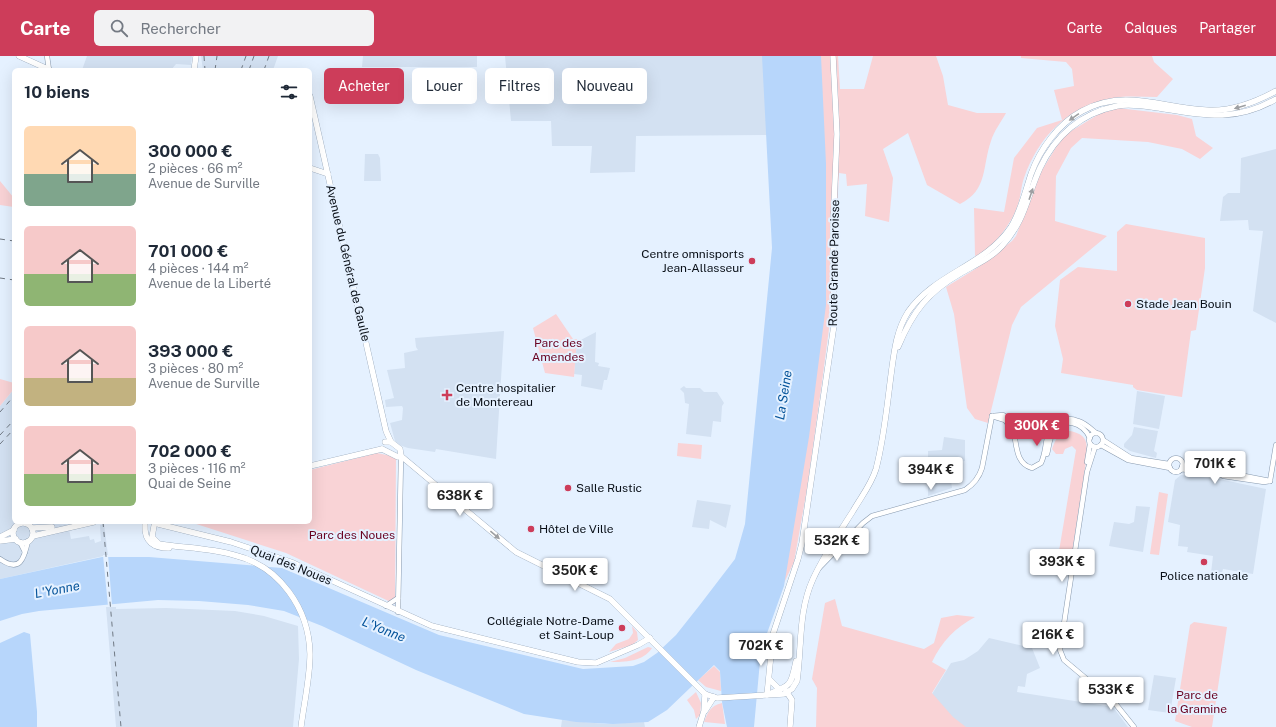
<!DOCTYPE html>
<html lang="fr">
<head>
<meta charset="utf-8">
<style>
  body { margin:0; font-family:"Public Sans",sans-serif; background:#f2f2f3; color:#1f2937; height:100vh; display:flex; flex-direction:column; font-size:15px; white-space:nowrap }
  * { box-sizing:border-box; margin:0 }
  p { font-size:13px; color:#747a83 }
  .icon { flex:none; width:22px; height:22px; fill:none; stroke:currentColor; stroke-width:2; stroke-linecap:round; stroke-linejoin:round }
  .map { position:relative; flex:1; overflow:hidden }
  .drawer { position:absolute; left:12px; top:12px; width:300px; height:456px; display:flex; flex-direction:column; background:#fff; border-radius:6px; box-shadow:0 4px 16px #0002 }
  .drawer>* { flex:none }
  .top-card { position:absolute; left:324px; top:12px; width:380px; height:36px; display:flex; gap:8px }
  .price { position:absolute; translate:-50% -34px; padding:0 9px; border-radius:4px; background:#fff; color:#222; font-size:13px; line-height:26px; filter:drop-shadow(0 1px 2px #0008) }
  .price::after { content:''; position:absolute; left:50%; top:24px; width:12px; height:9px; margin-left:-6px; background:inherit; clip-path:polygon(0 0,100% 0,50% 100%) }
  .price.selected { background:#cd3d5a; color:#fff }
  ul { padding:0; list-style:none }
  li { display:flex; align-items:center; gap:12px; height:100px; padding:0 12px }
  li span { display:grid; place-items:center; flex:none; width:112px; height:80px; border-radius:6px; color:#555 }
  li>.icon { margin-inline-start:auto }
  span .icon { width:48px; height:48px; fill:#fffc; stroke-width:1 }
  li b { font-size:17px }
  h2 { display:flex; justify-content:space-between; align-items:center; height:48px; padding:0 12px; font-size:17px }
  .tag { padding:0 14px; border-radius:6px; background:#fff; box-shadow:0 4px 16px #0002; font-size:14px; line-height:36px }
  .tag.selected { background:#cd3d5a; color:#fff }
  header { display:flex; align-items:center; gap:24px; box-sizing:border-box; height:56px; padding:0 20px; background:#cd3d5a; color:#fff }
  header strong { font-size:19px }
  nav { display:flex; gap:22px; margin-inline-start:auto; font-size:14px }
  .search { width:280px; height:36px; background:#f2f2f3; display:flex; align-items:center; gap:10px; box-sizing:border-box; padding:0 14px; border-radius:6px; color:#747a83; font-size:15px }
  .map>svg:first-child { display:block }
</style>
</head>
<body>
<header>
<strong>Carte</strong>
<div class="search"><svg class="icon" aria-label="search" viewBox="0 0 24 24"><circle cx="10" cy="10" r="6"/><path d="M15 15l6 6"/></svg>Rechercher</div>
<nav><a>Carte</a><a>Calques</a><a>Partager</a></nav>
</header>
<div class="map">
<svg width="1276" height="671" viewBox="0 0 1276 671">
  <rect width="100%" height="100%" fill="#e5f1ff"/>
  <g fill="#d3e1f2">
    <polygon points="87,0 192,0 191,9 176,8 171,14 82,14"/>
    <polygon points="201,0 278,0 273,14 203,14"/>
    <polygon points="363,0 477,0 477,11 362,11"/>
    <polygon points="505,0 769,0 767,79 636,80 635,116 590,117 592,90 552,90 551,65 511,65"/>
    <polygon points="1276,93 1276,267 1253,255 1263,175 1249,174 1248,164 1220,165 1223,141 1228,137 1240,137 1241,102"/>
    <polygon points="365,98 378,98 380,102 381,125 364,125"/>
    <polygon points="504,275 496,403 436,393 435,396 408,392 399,389 395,385 390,367 402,364 403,352 402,350 386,351 385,344 394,342 387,314 405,312 404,297 418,294 416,291 415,282"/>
    <polygon points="596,276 595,306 599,307 598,310 610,312 607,324 604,324 602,334 581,330 582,319 574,318 577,286"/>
    <polygon points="684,330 686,332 700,332 704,336 717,336 724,347 722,350 721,366 713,365 711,381 686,378 689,348 685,347 684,337 680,333"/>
    <polygon points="14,333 14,466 78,466 69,473 71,483 89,480 90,484 94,483 95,487 101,485 100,469 104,468 108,499 0,523 0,350"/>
    <polygon points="1137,335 1165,340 1159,373 1133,368"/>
    <polygon points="1134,371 1158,375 1154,395 1157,397 1156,402 1130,395 1124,391 1124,388 1132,379"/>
    <polygon points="944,381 965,384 965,405 949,408 952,432 928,440 928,395 942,394"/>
    <polygon points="1181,419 1219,423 1266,433 1253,518 1223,513 1221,520 1211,517 1213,500 1187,496 1188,491 1178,490 1180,469 1168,466 1175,424"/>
    <polygon points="697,444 731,449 726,472 710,464 709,473 692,471"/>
    <polygon points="1136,450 1150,451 1143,496 1109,490 1114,466 1129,468 1134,466"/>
    <polygon points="116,551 116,553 166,552 235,555 264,560 298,570 299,603 293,671 116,671 106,551"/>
    <polygon points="989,582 1032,592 1040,612 1027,618 1025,631 1018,630 1017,636 1113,651 1128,671 912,671 951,607 964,604 978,595"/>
    <polygon points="1154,619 1176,622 1170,657 1148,654"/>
    <polygon points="562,664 605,668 644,666 645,671 561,671"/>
  </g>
  <g fill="#f9d3d6">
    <path d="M818,0H838L840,33H864L873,0H936L943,20L948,49L977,57H1006C1001,66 994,75 991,85C982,111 988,134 960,148L927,129L908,77L883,93L893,122L889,166L865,160L867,128L847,130L846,118L839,117L832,250L822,326L807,433L794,506L783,529Z"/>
    <path d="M1021,0H1152L1154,6L1173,23L1157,41C1141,41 1124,39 1108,43C1066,52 1038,82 1024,122C1021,130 1021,140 1018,148C1013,166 992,194 975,200L974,152L1004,156L1014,102L1037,72L1062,64L1054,34L1074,30L1072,13L1066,6L1021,2Z"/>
    <polygon points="1118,52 1177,59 1192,63 1196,80 1213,92 1200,103 1182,93 1148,86 1082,82 1071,92 1056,120 1055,165 1107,180 1021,251 1012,269 988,367 975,363 967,352 954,258 946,231 977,212 1012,185 1016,180 1041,116 1063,80 1099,58"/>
    <polygon points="0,125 14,142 14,151 0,149"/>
    <polygon points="1126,168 1205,182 1205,212 1196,274 1191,275 1182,341 1137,334 1133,331 1133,329 1061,317 1063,303 1055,270 1060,224 1078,211 1117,215 1117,176"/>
    <polygon points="556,258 573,283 577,283 574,321 545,317 533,272"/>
    <polygon points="0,323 14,327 14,333 0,350"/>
    <path d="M1070,375C1090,379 1087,389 1086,406L1069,517L1047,514L1042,508L1049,503L1058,507H1063V504L1058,501L1076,394L1072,390L1065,393L1063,398H1056L1052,393C1056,382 1059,376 1070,375Z"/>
    <polygon points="678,387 702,389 701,403 677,400"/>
    <polygon points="377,397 396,401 395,548 286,497 190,466 310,466 310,414"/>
    <polygon points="1159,436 1168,438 1159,499 1150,498"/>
    <path d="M835,543L842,570L924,593L934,587L941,562L957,559L975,561C955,572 942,585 932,606L946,614L932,637L953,661L966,671H816L817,632L812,623L825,547Z"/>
    <polygon points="1194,566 1227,571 1212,671 1192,671 1175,665 1190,569"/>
    <polygon points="632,570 637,576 638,584 632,589 609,596 616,588 629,583 633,577"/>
    <path d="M648,591L652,592C643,606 625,606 610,606L625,602Z"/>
    <polygon points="714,610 720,616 721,635 706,631 698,624"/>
    <polygon points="696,636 701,647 700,659 696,663 694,654 687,644"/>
    <path d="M722,647L725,668L704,666C708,656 710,650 722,647Z"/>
  </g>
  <g fill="#b7d6fb">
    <polygon points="762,0 821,0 826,108 826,249 809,381 784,530 761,594 754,671 727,671 722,646 720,615 714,609 667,654 648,666 613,668 576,666 524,658 416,614 322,570 284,555 248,549 199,545 158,544 39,555 22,558 0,565 0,523 102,501 149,501 282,512 439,579 583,613 633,610 644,606 657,597 676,579 699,550 735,503 745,468 772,192"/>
    <polygon points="24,576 30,578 37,656 37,671 0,671 0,587"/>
  </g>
  <polygon fill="#e5f1ff" points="103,499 108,499 112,549 108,550"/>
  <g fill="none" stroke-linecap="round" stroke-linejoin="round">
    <g stroke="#889aaf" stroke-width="5.5">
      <g id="minor">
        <polyline points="47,0 49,14"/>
        <path d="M992,360L1003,359C1022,369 1008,406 1032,412L1041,407C1045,399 1045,391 1047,382C1050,368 1064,359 1078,365C1085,367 1091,373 1096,377"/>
        <polyline points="992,360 1005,364 1008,368"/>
        <circle cx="1096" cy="384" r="7"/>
        <polyline points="1103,384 1131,402 1169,408"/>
        <polyline points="1101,389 1128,404 1170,412"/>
        <polyline points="1095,391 1087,416 1060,594 1064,604 1114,646 1134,671"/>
        <path d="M1047,398C1049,391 1049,383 1053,377C1063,359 1083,367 1090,382"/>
        <circle cx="1176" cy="409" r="7"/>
        <polyline points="1087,406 1090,388"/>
        <polyline points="1182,410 1218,416"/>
        <polyline points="1181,413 1217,419"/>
        <polyline points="1224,416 1270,425"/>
        <polyline points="1223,420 1264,426 1270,425"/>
        <polyline points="1270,425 1276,389"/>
        <polyline points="20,486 25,496"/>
        <path d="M0,503C20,517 24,503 28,485"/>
        <path d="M819,512L863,467L872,460L965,434C974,428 979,422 982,412L992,360"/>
        <polyline points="386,550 398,542"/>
        <polyline points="398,556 401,401"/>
      </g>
    </g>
    <g stroke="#889aaf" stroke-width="6">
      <g id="major">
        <polyline points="19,0 50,14"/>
        <polyline points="194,14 196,0"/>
        <polyline points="310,40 386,375 391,386"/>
        <polyline points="310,112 328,118"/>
        <path d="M898,291C913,255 928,236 961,217C975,209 991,202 1002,190C1026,163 1026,143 1040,112C1055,80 1081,57 1117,50C1130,47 1145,50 1159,52C1202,59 1235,67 1276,43"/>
        <polyline points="382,393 398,401 401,400 400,393 391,386 385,386"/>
        <path d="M401,400L516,496L610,543L705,638L717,642L784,638L792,633L797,625C802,590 798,556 813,523C824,499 839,477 853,455C861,441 871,429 876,413C884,383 887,350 891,319C894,297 896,275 908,256C935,217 985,210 1011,171C1021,155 1025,136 1031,118C1040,93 1058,68 1082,55C1125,32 1162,52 1206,54C1231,56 1254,47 1276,35"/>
        <polyline points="310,410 382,393"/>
        <circle cx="23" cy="477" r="10"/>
        <polyline points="158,468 231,486 291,506 432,570 578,606 596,607 638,589 650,582"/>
        <path d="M145,469C144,486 154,492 169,492"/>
        <path d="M154,470L152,481L159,488C184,492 210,492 234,499C280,510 309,553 310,598C310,622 304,647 301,671"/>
        <polyline points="32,472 52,471"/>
        <polyline points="33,480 94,466"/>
        <polyline points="0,481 14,474"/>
        <polyline points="0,485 16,483"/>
        <polyline points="770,624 780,634"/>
        <polyline points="786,635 792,644 790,671"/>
        <path d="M769,638C792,629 791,629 796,605"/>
        <polyline points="767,639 773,578 798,503 802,487 834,269 833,173 837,78 833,0"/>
        <polyline points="705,655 714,641"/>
        <polyline points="699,671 704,655 705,638"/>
      </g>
    </g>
    <use href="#minor" stroke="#fff" stroke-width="4.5"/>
    <use href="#major" stroke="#fff" stroke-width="5.5"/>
    <g stroke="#707984" stroke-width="1" stroke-dasharray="5 5" stroke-linecap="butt">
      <polyline points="204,0 205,14"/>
      <polyline points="215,14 217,0"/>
      <polyline points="241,14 246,0"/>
      <polyline points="249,14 254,0"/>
      <polyline points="264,14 269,0"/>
      <polyline points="0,183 14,185"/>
      <polyline points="0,222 14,224"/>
      <polyline points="0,356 14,340"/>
      <polyline points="0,379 14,364"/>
      <polyline points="0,388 14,373"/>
      <polyline points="103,466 121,671"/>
    </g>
  </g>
  <defs><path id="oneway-solid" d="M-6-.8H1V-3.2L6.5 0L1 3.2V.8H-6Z"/></defs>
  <g fill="#9d9fa2">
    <use href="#oneway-solid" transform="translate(1240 51) rotate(164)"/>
    <use href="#oneway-solid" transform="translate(1074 61) rotate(145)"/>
    <use href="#oneway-solid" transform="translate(1031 138) rotate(-71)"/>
    <use href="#oneway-solid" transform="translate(495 479) rotate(40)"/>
  </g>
  <g fill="#cd3d5a" stroke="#e5f1ff" stroke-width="1.5">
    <circle cx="752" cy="205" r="4"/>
    <circle cx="1128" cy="248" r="4"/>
    <path d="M445 333h4v4h4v4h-4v4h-4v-4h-4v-4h4z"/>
    <circle cx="568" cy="432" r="4"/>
    <circle cx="531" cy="473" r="4"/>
    <circle cx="1204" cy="506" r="4"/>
    <circle cx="622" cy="572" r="4"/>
  </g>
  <g text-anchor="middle" stroke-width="4" stroke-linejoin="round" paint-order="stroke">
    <g font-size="12" fill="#090f17" stroke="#e5f1ff" text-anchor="start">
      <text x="744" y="202" text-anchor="end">Centre omnisports<tspan x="744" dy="14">Jean-Allasseur</tspan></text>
      <text x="1136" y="252">Stade Jean Bouin</text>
      <text x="456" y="336">Centre hospitalier<tspan x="456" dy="14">de Montereau</tspan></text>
      <text x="576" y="436">Salle Rustic</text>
      <text x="539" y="477">Hôtel de Ville</text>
      <text x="1204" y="524" text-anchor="middle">Police nationale</text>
      <text x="614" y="569" text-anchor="end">Collégiale Notre-Dame<tspan x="614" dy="14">et Saint-Loup</tspan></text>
    </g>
    <g font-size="12" fill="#090f17" stroke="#e5f1ff">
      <text transform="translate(348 207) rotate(77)" y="4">Avenue du Général de Gaulle</text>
      <text transform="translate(834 207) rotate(-89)" y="4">Route Grande Paroisse</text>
      <text transform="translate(291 509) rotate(22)" y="4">Quai des Noues</text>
    </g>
    <g font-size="12" fill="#6a0322" stroke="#e5f1ff">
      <text x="558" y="291">Parc des<tspan x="558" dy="14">Amendes</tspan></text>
      <text x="352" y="483">Parc des Noues</text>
      <text x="1197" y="643">Parc de<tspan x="1197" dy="14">la Gramine</tspan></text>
    </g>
    <g font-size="13" font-style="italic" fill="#07559b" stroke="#e5f1ff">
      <text transform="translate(783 339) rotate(-81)" y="5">La Seine</text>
      <text transform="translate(57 533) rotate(-11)" y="5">L'Yonne</text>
      <text transform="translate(384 573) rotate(22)" y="5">L'Yonne</text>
    </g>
  </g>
</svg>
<b class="price selected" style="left:1037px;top:391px">300K €</b>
<b class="price" style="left:1215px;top:429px">701K €</b>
<b class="price" style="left:931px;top:435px">394K €</b>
<b class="price" style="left:460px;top:461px">638K €</b>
<b class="price" style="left:837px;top:506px">532K €</b>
<b class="price" style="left:1062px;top:527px">393K €</b>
<b class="price" style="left:575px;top:536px">350K €</b>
<b class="price" style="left:1053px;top:600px">216K €</b>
<b class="price" style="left:761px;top:611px">702K €</b>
<b class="price" style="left:1111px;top:655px">533K €</b>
<div class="top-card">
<a class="tag selected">Acheter</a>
<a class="tag">Louer</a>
<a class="tag">Filtres</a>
<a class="tag">Nouveau</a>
</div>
<section class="drawer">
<h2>10 biens<svg class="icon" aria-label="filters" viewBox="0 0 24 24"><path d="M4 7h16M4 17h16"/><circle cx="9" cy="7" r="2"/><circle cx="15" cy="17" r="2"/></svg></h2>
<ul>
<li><span style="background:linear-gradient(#ffd9b3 60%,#7fa58c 0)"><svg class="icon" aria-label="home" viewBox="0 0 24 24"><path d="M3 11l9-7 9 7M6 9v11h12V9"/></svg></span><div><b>300 000 €</b><p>2 pièces · 66 m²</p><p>Avenue de Surville</p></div></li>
<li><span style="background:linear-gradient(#f6c9c9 60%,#8fb573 0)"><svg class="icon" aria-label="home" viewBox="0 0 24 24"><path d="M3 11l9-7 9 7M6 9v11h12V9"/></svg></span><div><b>701 000 €</b><p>4 pièces · 144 m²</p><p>Avenue de la Liberté</p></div></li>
<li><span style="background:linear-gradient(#f6c9c9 65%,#c2b280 0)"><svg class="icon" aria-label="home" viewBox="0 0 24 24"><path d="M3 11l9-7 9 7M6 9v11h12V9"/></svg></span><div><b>393 000 €</b><p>3 pièces · 80 m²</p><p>Avenue de Surville</p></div></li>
<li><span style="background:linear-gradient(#f6c9c9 60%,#8fb573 0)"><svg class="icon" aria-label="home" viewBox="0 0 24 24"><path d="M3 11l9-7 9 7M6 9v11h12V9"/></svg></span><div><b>702 000 €</b><p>3 pièces · 116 m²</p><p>Quai de Seine</p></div></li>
</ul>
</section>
</div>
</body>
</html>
